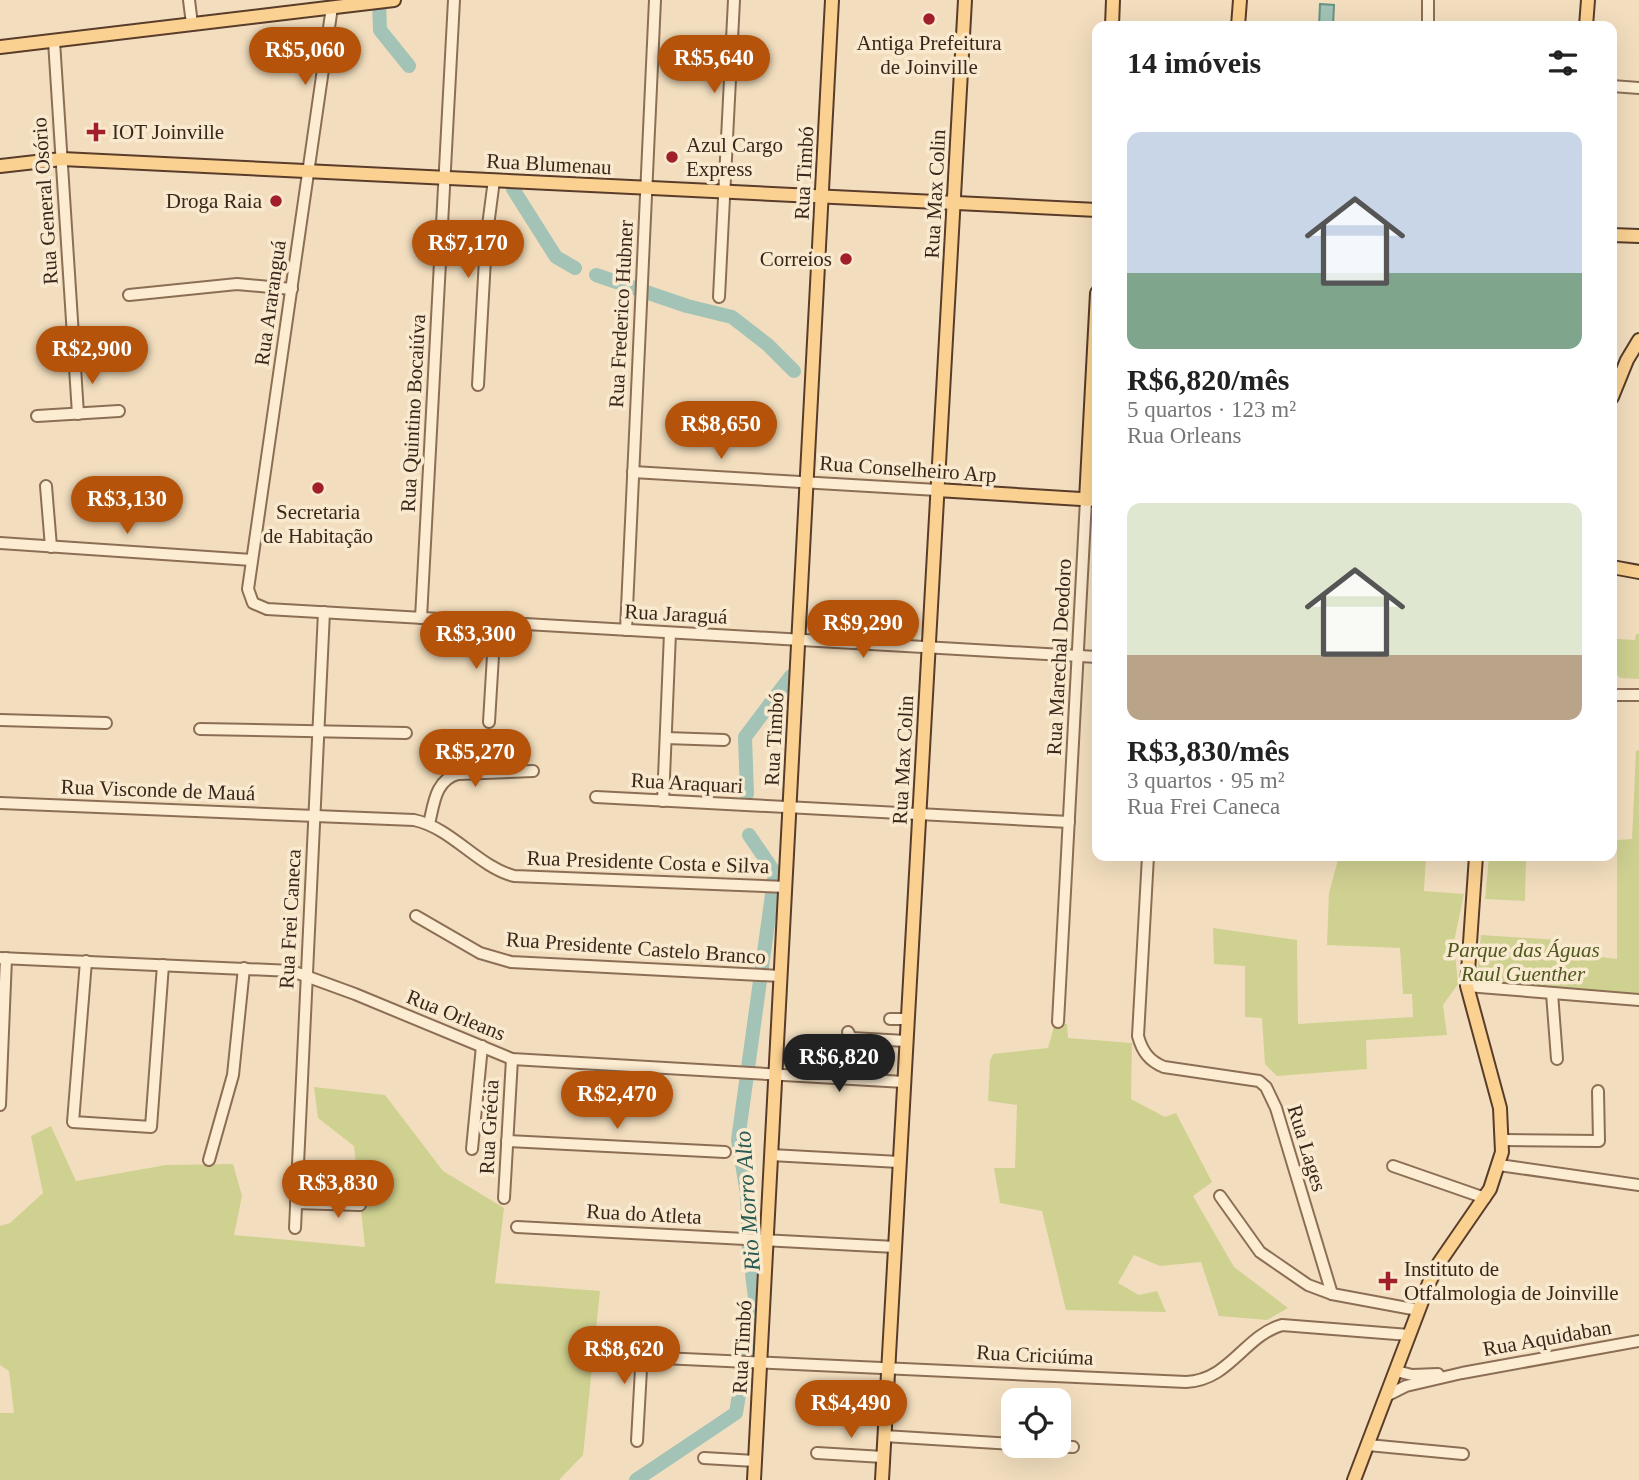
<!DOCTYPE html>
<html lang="pt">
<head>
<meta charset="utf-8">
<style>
  body { margin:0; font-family:"Times New Roman",serif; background:#f6f6f6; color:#222; height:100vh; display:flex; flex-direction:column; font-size:26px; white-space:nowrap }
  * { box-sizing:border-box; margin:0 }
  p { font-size:23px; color:#767676 }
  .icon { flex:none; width:38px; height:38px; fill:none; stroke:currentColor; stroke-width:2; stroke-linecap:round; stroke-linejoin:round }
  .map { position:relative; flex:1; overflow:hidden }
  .sheet { position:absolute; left:1092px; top:21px; width:525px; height:840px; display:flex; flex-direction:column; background:#fff; border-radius:14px; box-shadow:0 7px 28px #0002 }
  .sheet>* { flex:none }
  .buttons { position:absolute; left:1001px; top:1388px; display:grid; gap:14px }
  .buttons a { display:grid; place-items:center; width:70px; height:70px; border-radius:14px; background:#fff; box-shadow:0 7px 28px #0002; font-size:35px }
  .price { position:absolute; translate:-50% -60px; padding:0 16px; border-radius:24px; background:#b45309; color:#fff; font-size:23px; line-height:46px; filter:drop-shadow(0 2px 4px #0008) }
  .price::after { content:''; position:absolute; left:50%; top:42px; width:21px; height:16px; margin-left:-10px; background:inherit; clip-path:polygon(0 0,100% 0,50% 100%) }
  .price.on { background:#222; color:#fff }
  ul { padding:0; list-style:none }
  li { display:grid; align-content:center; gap:14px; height:371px; padding:0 35px }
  li span { display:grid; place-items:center; height:217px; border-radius:14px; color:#555 }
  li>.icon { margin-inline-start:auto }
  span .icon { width:126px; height:126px; fill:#fffc; stroke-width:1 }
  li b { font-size:30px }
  h2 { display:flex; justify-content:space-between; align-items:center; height:84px; padding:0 35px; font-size:30px }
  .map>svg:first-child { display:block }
</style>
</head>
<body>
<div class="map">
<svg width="1639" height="1480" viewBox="0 0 1639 1480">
  <rect width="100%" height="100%" fill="#f2debe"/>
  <g fill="#cfd191">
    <polygon points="1636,634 1639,634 1639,679 1620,678 1616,674 1617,639 1635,640"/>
    <polygon points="1639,750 1639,994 1488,984 1477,977 1481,935 1559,940 1558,952 1617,959 1617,840 1632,839 1636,751"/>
    <polygon points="1339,856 1426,856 1424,891 1464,894 1454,942 1458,984 1443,1005 1447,1035 1366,1040 1367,1069 1277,1076 1265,1064 1262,1018 1245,1017 1245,966 1214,964 1213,928 1297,940 1298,1024 1413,1017 1412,994 1403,994 1400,948 1327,945 1329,893"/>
    <polygon points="1489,857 1526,859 1525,901 1485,899"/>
    <polygon points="1055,1023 1067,1024 1068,1038 1132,1043 1131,1099 1165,1117 1176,1113 1212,1182 1193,1196 1234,1267 1288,1308 1267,1320 1219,1316 1201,1262 1160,1266 1134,1255 1118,1283 1139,1295 1157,1291 1166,1312 1066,1310 1042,1211 1000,1203 994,1168 1015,1168 1017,1105 988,1101 990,1061 993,1054 1048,1048"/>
    <polygon points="314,1087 385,1095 443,1171 504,1208 495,1283 600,1291 583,1455 559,1480 0,1480 0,1413 14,1413 9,1371 0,1365 0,1226 10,1223 43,1193 31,1136 51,1126 76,1181 166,1165 233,1164 242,1196 234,1235 365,1247 354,1146 318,1118"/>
  </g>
  <polygon fill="#a2c3b6" stroke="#689284" stroke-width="2" points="1320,4 1334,5 1333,26 1319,26"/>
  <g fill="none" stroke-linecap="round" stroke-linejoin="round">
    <g stroke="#a2c3b6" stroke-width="14">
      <polyline points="379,0 380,30 409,66"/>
      <polyline points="513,189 556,257 575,268"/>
      <polyline points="596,275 687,306 732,317 768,345 794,371"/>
      <polyline points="747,794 745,737 791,676"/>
      <polyline points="636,1480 736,1413 755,1297 749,1250 747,1193 738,1140 775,873 749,835"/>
    </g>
    <g stroke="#8c6e55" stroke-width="14">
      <g id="minor">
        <polyline points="189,0 192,24"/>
        <polyline points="332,7 248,589 253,603 267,609 1097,657"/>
        <polyline points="1428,26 1428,0"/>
        <polyline points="54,41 78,414"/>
        <polyline points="1612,86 1639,88"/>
        <polyline points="129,295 237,284 292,289"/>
        <polyline points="719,297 734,0"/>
        <polyline points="478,385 486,241 494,180"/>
        <polyline points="37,416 119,411"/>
        <polyline points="633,472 937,490"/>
        <polyline points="46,486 51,547"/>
        <polyline points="0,543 252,560"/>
        <polyline points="421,618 454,0"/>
        <polyline points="626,630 655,0"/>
        <polyline points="1612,695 1639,695"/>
        <polyline points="0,720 106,723"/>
        <polyline points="489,722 495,622"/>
        <polyline points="200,729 406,733"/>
        <polyline points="666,738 724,740"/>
        <polyline points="596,797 1069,822"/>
        <polyline points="663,801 670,633"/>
        <path d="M0,803L414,820C452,828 477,866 514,876L786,887"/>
        <path d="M429,824C434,804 435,780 458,774L533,771"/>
        <path d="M1148,856L1138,1036C1142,1051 1149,1061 1164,1067L1259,1081L1266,1087L1276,1108L1332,1294"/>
        <polyline points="416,916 480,953 511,962 781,976"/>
        <polyline points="0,958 292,971 355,994 512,1059 904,1082"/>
        <polyline points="86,961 73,1122 151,1127 163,965"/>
        <polyline points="1467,986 1639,1000"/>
        <polyline points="1552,993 1557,1059"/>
        <polyline points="890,1019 907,1019"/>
        <polyline points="1058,1022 1086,500"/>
        <polyline points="848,1032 851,1038 906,1041"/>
        <polyline points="0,1105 6,958"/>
        <polyline points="1503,1140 1599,1141 1598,1091"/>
        <polyline points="507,1141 725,1152"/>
        <polyline points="472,1149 482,1046"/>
        <polyline points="771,1155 899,1162"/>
        <polyline points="209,1160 233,1075 244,968"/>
        <polyline points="1499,1165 1639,1185"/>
        <polyline points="1393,1166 1485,1198"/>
        <polyline points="1220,1196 1260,1252 1308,1285 1332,1294 1418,1310"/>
        <polyline points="504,1198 512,1059"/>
        <polyline points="296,1203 360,1205"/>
        <polyline points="517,1227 895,1247"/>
        <polyline points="295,1228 324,612"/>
        <path d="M641,1357L1186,1382C1230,1380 1244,1336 1282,1325L1409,1335"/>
        <polyline points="1396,1371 1412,1375 1438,1374"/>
        <polyline points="1388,1395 1406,1386 1462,1373 1639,1341"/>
        <polyline points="884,1436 1013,1444"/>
        <polyline points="637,1441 643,1333"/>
        <polyline points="1368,1445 1463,1454"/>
        <polyline points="1045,1446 1073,1447"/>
        <polyline points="817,1453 883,1457"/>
        <polyline points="704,1458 755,1461"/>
      </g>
    </g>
    <g stroke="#593c2a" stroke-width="16">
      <g id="major">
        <polyline points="1112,26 1113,0"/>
        <polyline points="1238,26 1240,0"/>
        <polyline points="1586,26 1588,0"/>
        <polyline points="0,47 394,0"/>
        <polyline points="0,166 62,159 1097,210"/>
        <polyline points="1612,235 1639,236"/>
        <polyline points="1612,397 1627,360 1639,340"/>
        <polyline points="937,490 1097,500"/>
        <polyline points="1086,500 1097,293"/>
        <polyline points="1612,567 1639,572"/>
        <polyline points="754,1480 832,0"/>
        <polyline points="882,1480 965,0"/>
        <polyline points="1354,1480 1429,1283 1439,1263 1490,1189 1502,1152 1500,1108 1467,986 1476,856"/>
      </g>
    </g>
    <use href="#minor" stroke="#fcecd2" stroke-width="10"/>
    <use href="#major" stroke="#fad191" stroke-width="12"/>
  </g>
  <g fill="#a11f2a" stroke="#f9e9ce" stroke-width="2.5">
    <circle cx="929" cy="19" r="7"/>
    <path d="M92.5 121.5h7v7h7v7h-7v7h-7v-7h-7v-7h7z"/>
    <circle cx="672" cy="157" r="7"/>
    <circle cx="276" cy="201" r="7"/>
    <circle cx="846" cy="259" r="7"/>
    <circle cx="318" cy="488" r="7"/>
    <path d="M1384.5 1270.5h7v7h7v7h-7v7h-7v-7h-7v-7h7z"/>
  </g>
  <g text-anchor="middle" stroke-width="7" stroke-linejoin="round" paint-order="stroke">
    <g font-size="21" fill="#3a271b" stroke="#f9e9ce" text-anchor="start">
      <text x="929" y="50" text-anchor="middle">Antiga Prefeitura<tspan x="929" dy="24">de Joinville</tspan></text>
      <text x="112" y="139">IOT Joinville</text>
      <text x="686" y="152">Azul Cargo<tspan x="686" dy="24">Express</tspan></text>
      <text x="262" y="208" text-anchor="end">Droga Raia</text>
      <text x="832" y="266" text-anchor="end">Correios</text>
      <text x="318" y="519" text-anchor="middle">Secretaria<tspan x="318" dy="24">de Habitação</tspan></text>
      <text x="1404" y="1276">Instituto de<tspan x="1404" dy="24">Otfalmologia de Joinville</tspan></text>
    </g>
    <g font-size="21" fill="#3a271b" stroke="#f9e9ce">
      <text transform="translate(549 164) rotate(3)" y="7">Rua Blumenau</text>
      <text transform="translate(804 173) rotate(-87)" y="7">Rua Timbó</text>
      <text transform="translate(935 194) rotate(-87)" y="7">Rua Max Colin</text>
      <text transform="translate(45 201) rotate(-94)" y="7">Rua General Osório</text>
      <text transform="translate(270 303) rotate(-82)" y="7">Rua Araranguá</text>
      <text transform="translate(621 314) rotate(-87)" y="7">Rua Frederico Hubner</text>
      <text transform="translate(413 413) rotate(-87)" y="7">Rua Quintino Bocaiúva</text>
      <text transform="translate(908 469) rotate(4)" y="7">Rua Conselheiro Arp</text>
      <text transform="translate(676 614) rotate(3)" y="7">Rua Jaraguá</text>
      <text transform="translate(1059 657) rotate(-87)" y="7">Rua Marechal Deodoro</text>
      <text transform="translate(774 739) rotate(-87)" y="7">Rua Timbó</text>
      <text transform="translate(903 760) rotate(-87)" y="7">Rua Max Colin</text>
      <text transform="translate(687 783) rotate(3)" y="7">Rua Araquari</text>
      <text transform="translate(158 790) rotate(2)" y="7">Rua Visconde de Mauá</text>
      <text transform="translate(648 862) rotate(2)" y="7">Rua Presidente Costa e Silva</text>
      <text transform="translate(290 919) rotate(-87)" y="7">Rua Frei Caneca</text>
      <text transform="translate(636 948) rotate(4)" y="7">Rua Presidente Castelo Branco</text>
      <text transform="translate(456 1015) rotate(22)" y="7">Rua Orleans</text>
      <text transform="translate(489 1127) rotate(-87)" y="7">Rua Grécia</text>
      <text transform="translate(1307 1148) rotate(73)" y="7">Rua Lages</text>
      <text transform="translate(644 1214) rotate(3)" y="7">Rua do Atleta</text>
      <text transform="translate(1547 1338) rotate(-10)" y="7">Rua Aquidaban</text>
      <text transform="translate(742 1347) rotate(-87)" y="7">Rua Timbó</text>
      <text transform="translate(1035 1355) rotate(3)" y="7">Rua Criciúma</text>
    </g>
    <g font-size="21" font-style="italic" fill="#4f581f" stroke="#f9e9ce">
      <text x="1523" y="957">Parque das Águas<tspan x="1523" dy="24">Raul Guenther</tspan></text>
    </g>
    <g font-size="23" font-style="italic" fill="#285b54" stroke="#f9e9ce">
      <text transform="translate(747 1201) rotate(-94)" y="8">Rio Morro Alto</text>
    </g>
  </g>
</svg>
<div class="buttons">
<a><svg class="icon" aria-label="locate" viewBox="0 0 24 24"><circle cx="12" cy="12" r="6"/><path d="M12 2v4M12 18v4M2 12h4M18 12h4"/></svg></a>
</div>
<b class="price" style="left:305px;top:87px">R$5,060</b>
<b class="price" style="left:714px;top:95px">R$5,640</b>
<b class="price" style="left:468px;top:280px">R$7,170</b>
<b class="price" style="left:92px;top:386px">R$2,900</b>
<b class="price" style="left:721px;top:461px">R$8,650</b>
<b class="price" style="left:127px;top:536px">R$3,130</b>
<b class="price" style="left:863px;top:660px">R$9,290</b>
<b class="price" style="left:476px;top:671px">R$3,300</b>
<b class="price" style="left:475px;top:789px">R$5,270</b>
<b class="price on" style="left:839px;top:1094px">R$6,820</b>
<b class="price" style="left:617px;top:1131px">R$2,470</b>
<b class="price" style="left:338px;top:1220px">R$3,830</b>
<b class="price" style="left:624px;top:1386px">R$8,620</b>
<b class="price" style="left:851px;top:1440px">R$4,490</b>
<section class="sheet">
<h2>14 imóveis<svg class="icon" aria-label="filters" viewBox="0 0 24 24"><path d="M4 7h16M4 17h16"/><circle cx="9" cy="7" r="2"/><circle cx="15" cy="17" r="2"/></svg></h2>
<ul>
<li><span style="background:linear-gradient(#c9d6e8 65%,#7fa58c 0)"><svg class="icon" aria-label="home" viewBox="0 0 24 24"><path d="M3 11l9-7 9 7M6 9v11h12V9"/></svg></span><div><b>R$6,820/mês</b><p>5 quartos · 123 m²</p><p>Rua Orleans</p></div></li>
<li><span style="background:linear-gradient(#dfe7d0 70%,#b9a48a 0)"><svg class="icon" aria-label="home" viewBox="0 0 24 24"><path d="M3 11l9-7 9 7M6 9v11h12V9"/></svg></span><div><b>R$3,830/mês</b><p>3 quartos · 95 m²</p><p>Rua Frei Caneca</p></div></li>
</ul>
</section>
</div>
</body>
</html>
